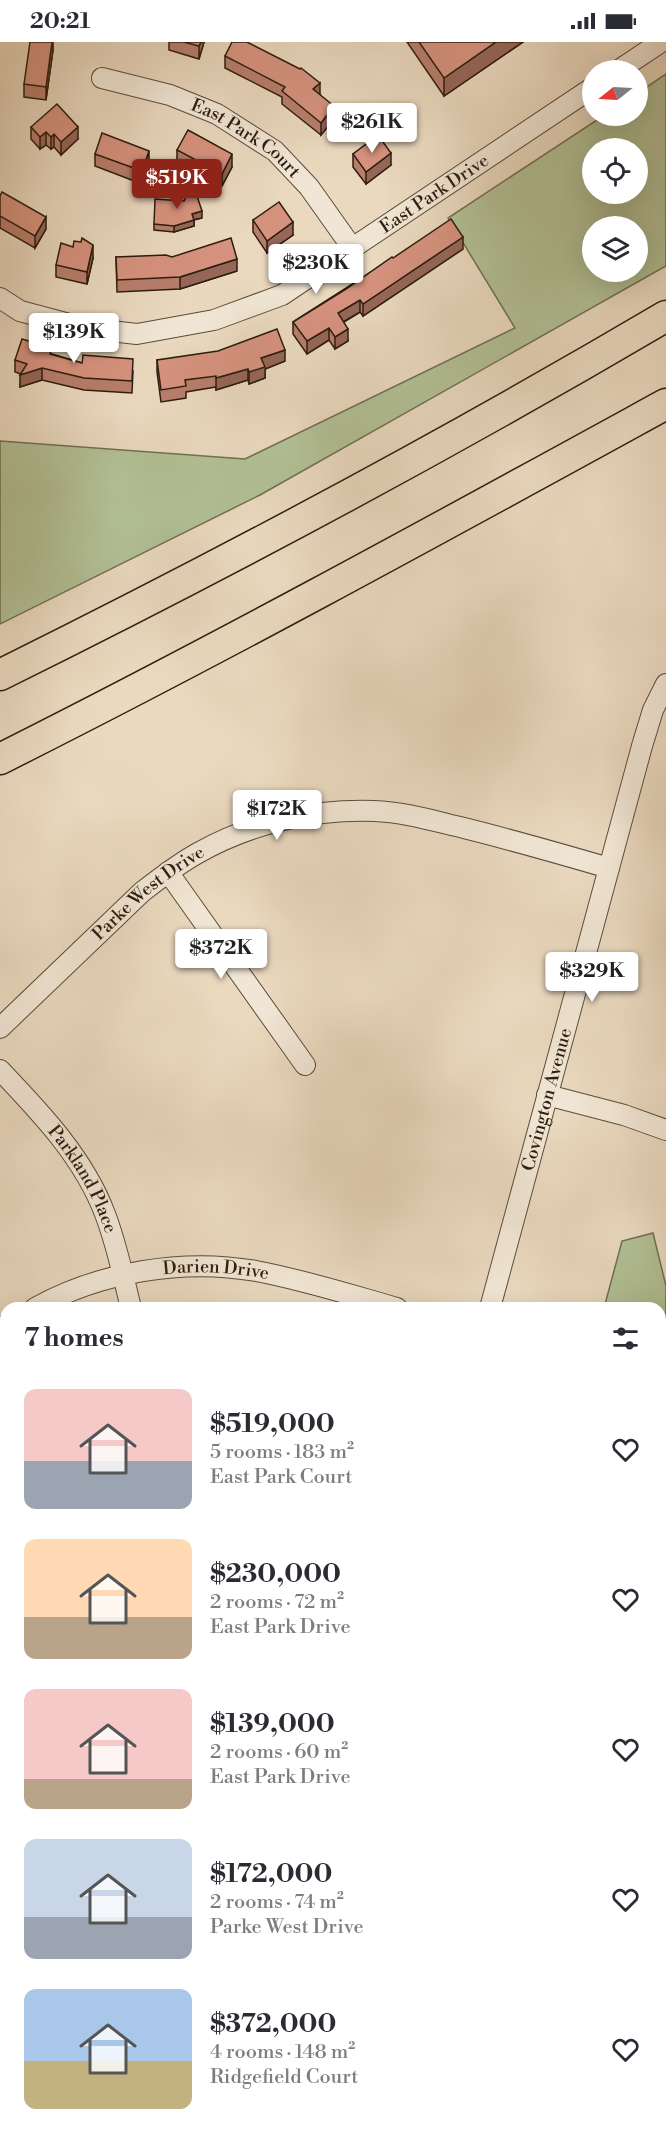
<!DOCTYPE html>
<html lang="en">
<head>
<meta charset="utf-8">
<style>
  body { margin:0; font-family:"Libre Bodoni",serif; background:#f2f2f3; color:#2b2b33; height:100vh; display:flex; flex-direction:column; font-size:22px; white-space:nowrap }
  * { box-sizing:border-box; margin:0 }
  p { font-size:20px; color:#7c7c81 }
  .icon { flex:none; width:33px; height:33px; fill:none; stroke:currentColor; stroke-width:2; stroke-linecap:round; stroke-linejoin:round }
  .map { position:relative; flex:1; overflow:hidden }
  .sheet { position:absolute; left:0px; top:1260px; width:666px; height:836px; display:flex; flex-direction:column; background:#fff; border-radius:18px 18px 0 0; box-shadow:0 6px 24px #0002 }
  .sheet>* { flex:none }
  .needle { width:39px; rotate:252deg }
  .tools { position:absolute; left:582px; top:18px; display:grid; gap:12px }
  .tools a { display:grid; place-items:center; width:66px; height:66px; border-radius:50%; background:#fff; box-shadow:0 6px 24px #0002; font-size:30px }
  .price { position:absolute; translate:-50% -51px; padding:0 14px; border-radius:6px; background:#fff; color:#222; font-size:20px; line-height:39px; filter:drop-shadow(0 2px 3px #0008) }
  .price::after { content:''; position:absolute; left:50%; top:36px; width:18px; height:14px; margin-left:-9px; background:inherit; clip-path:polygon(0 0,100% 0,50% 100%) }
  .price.selected { background:#8f2418; color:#fff }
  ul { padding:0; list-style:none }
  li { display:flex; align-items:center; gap:18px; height:150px; padding:0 24px }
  li span { display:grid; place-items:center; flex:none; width:168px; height:120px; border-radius:12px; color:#555 }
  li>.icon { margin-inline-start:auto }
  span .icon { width:72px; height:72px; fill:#fffc; stroke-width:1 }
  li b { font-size:26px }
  h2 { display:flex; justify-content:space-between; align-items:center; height:72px; padding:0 24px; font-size:26px }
  .status { display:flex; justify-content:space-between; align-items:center; height:42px; padding:0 30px; background:#fff; direction:ltr }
  .status svg { height:16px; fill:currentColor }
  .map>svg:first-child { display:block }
</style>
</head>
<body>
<div class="status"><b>20:21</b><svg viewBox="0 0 49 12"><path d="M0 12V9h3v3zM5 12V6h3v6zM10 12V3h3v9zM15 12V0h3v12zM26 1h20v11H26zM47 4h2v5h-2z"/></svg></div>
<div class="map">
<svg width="666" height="2095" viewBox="0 0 666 2095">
  <rect width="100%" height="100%" fill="#ead9bf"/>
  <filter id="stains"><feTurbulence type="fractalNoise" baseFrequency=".00333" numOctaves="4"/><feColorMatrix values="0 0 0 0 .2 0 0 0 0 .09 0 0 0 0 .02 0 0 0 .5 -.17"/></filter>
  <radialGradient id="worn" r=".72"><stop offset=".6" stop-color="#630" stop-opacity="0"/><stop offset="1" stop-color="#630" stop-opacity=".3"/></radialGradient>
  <g fill="#b2c095" stroke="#706f52" stroke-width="1.5" fill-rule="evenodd">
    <path d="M666,32V224L260,453L0,582V399L245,417L515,286L448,176L603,74H638V51ZM592,106H638V152H592ZM592,184H638V230H592Z"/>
    <polygon points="653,1191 666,1244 666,1641 660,1639 660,1266 604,1266 622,1199"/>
    <polygon points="6,1434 6,1551 0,1550 0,1439"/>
  </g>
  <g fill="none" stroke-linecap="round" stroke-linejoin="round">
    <g stroke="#5c4d3b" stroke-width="22">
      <g id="minor">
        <polyline points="619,28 661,0"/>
        <path id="s1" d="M102,36L170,53L217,72L275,109L309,145L353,207"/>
        <path id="s2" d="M0,256L20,269L84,286L137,292L214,278L282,253L592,46"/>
        <polyline points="168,830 305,1023"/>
        <path id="s3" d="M0,986L142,850C160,836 178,822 198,811C251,781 313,767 374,769C404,770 434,779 464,786C512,798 561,812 609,826"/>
        <path id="s4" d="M0,1028C41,1071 84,1116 105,1172C117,1203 123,1234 131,1266"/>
        <polyline points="547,1053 624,1073 666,1088"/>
        <path id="s5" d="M35,1266C100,1230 183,1216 256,1229C304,1238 351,1253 397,1266"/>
        <path id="s6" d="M490,1266L642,704L653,668L666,642"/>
        <polyline points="0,1287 6,1283"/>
        <polyline points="660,1747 666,1748"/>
        <polyline points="0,1832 6,1833"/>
        <polyline points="491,2090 491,2095"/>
        <polyline points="16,2095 18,2090"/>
        <polyline points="165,2095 167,2090"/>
      </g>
    </g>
    <g stroke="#2d1e0f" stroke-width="33">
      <g id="highway">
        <path d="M0,633C226,521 449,402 666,274"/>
        <path d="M0,717C225,604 445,483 666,362"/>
      </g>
    </g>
    <use href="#minor" stroke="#f1e6d5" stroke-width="20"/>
    <use href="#highway" stroke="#ead9bf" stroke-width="30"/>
  </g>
  <g fill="#b87e6c" stroke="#2d1e0f" stroke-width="1.5">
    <polygon points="53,0 53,8 46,58 24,55 24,42"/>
    <polygon points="169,0 204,0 199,17 169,8"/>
    <polygon points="407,0 523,0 444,54"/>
    <polygon points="225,14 320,52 334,77 321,93 282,62 282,55 225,26"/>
    <polygon points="31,85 78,97 61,113 54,105 51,107 46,103 40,107 31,97"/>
    <polygon points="177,108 232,125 222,144 177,120"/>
    <polygon points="95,112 149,121 142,142 95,124"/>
    <polygon points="353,112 391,123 366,142 353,125"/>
    <polygon points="0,154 46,187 35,206 0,186"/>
    <polygon points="202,176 194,178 194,184 174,190 154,188 154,182"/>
    <polygon points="253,178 293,193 267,211 253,190"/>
    <polygon points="463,207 363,274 360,270 344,280 348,299 335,307 329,298 307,312 293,292 293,280 393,216"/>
    <polygon points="116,215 237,229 180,247 117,250"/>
    <polygon points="93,216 87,242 56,235 56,223"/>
    <polygon points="52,312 82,321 133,329 132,351 84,348 42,338 20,345 21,332 15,330 15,318"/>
    <polygon points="157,318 285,319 265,327 265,336 249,342 248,338 216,348 216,345 186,350 186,356 161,360 157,330"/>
  </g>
  <g fill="#966658" stroke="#2d1e0f" stroke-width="1.5">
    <polygon points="52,0 53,8 46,58 46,45"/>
    <polygon points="201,0 204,0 199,17 199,4"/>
    <polygon points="496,0 523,0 444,54 444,36"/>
    <polygon points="320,41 320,53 313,47"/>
    <polygon points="334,64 334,77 321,93 321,81"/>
    <polygon points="78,85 78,97 61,113 61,100"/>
    <polygon points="46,90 46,103 40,107 40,95"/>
    <polygon points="54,92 54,105 51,107 51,95"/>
    <polygon points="149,109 149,121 142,142 142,129"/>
    <polygon points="391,111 391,123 366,142 366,130"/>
    <polygon points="232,112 232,125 222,144 222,132"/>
    <polygon points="202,169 202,176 192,178 192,172"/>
    <polygon points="46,175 46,187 35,206 35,194"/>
    <polygon points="194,178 194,184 174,190 174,184"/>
    <polygon points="293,180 293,193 267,211 267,199"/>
    <polygon points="463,195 463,207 363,274 363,262"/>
    <polygon points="93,203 93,216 87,242 87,230"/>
    <polygon points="237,217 237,229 180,247 180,235"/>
    <polygon points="360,258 360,270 338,283 338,271"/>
    <polygon points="329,286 329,298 307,312 307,299"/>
    <polygon points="348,287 348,299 335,307 335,295"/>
    <polygon points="285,308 285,319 265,327 265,336 249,342 249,330 261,316"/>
    <polygon points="42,326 42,338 20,345 20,333"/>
    <polygon points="248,327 248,338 216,348 216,336"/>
  </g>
  <g fill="#d6927e" stroke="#2d1e0f" stroke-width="1.5">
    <polygon points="30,0 52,0 46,45 24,42"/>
    <polygon points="184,0 201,0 199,4"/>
    <polygon points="232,0 247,0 300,27 301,26 320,41 313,47 334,64 321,81 282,49 285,45 225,14"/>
    <polygon points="419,0 496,0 444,36"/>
    <polygon points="57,62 78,85 61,100 54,92 51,95 46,90 40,95 31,85"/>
    <polygon points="188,88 232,112 222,132 177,108"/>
    <polygon points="102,91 149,109 142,129 95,112"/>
    <polygon points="378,93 391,111 366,130 353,112"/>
    <polygon points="193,142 202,169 192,172 194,178 174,184 154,182 155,157 184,159"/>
    <polygon points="2,150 46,175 35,194 0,174 0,154"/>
    <polygon points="279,160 293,180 267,199 253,178"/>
    <polygon points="451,177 463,195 363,262 360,258 338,271 348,287 335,295 329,286 307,299 293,280 346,247 392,215 393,216"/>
    <polygon points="82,196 93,203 87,230 56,223 61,201 73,205 74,199 81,200"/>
    <polygon points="231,196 237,217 180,235 117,238 116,215 166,213 172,215"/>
    <polygon points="277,287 285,308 261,316 265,325 249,330 248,327 216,336 216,334 185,338 186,344 161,348 157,318 218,309"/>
    <polygon points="22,297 52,306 50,312 82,321 83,313 133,317 132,339 84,336 42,326 20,333 27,322 15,318"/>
  </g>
  <g text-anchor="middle" stroke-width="4.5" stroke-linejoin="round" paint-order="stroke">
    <g font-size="18" fill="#2d1e0f" stroke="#f1e6d5">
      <text dy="6" stroke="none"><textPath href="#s1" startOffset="158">East Park Court</textPath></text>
      <text dy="6" stroke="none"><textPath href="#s2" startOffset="477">East Park Drive</textPath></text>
      <text dy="6" stroke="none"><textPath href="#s3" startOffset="201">Parke West Drive</textPath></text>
      <text dy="6" stroke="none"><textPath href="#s6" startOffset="216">Covington Avenue</textPath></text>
      <text dy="6" stroke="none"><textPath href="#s4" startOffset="138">Parkland Place</textPath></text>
      <text dy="6" stroke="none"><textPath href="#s5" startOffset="188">Darien Drive</textPath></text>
    </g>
  </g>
  <rect width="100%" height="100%" filter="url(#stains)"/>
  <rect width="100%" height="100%" fill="url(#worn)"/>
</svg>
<div class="tools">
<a><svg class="needle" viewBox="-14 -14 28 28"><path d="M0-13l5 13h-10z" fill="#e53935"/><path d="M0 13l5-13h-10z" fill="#7c7c81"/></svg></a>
<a><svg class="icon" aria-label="locate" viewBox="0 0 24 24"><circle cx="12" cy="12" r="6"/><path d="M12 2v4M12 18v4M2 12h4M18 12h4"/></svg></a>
<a><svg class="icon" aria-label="layers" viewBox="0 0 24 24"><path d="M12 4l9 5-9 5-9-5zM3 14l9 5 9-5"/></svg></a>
</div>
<b class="price" style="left:372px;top:112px">$261K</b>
<b class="price selected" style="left:177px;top:168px">$519K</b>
<b class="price" style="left:316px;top:253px">$230K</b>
<b class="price" style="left:74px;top:322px">$139K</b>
<b class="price" style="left:277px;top:799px">$172K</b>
<b class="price" style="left:221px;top:938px">$372K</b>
<b class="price" style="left:592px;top:961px">$329K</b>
<section class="sheet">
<h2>7 homes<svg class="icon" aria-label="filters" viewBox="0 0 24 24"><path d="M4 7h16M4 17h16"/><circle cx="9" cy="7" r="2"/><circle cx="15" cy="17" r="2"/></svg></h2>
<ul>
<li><span style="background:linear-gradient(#f6c9c9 60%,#9aa5b1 0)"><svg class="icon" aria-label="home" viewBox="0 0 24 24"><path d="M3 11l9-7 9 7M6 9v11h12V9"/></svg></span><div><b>$519,000</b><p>5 rooms · 183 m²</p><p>East Park Court</p></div><svg class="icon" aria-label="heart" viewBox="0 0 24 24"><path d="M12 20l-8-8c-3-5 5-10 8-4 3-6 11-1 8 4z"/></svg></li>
<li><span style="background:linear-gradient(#ffd9b3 65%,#b9a48a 0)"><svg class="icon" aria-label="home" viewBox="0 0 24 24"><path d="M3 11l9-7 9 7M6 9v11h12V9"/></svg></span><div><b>$230,000</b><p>2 rooms · 72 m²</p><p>East Park Drive</p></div><svg class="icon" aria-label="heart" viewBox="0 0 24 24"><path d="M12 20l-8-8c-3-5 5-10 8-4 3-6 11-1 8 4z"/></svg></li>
<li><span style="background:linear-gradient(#f6c9c9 75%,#b9a48a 0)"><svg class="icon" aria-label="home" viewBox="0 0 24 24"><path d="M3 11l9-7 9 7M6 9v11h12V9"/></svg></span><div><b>$139,000</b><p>2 rooms · 60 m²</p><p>East Park Drive</p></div><svg class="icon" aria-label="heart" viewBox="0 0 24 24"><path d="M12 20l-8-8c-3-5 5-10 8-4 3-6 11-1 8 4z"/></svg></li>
<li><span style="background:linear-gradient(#c9d6e8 65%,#9aa5b1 0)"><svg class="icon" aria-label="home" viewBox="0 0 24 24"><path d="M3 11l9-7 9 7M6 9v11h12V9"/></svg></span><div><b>$172,000</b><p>2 rooms · 74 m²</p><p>Parke West Drive</p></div><svg class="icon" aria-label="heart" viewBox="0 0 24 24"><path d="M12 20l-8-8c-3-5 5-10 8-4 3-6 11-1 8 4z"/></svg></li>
<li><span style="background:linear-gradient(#a9c7e8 60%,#c2b280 0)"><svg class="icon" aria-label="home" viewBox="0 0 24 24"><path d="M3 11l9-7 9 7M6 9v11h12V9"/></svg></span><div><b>$372,000</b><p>4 rooms · 148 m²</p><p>Ridgefield Court</p></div><svg class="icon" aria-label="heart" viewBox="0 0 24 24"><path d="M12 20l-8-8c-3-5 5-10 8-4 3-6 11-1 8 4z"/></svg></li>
</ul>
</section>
</div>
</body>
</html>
